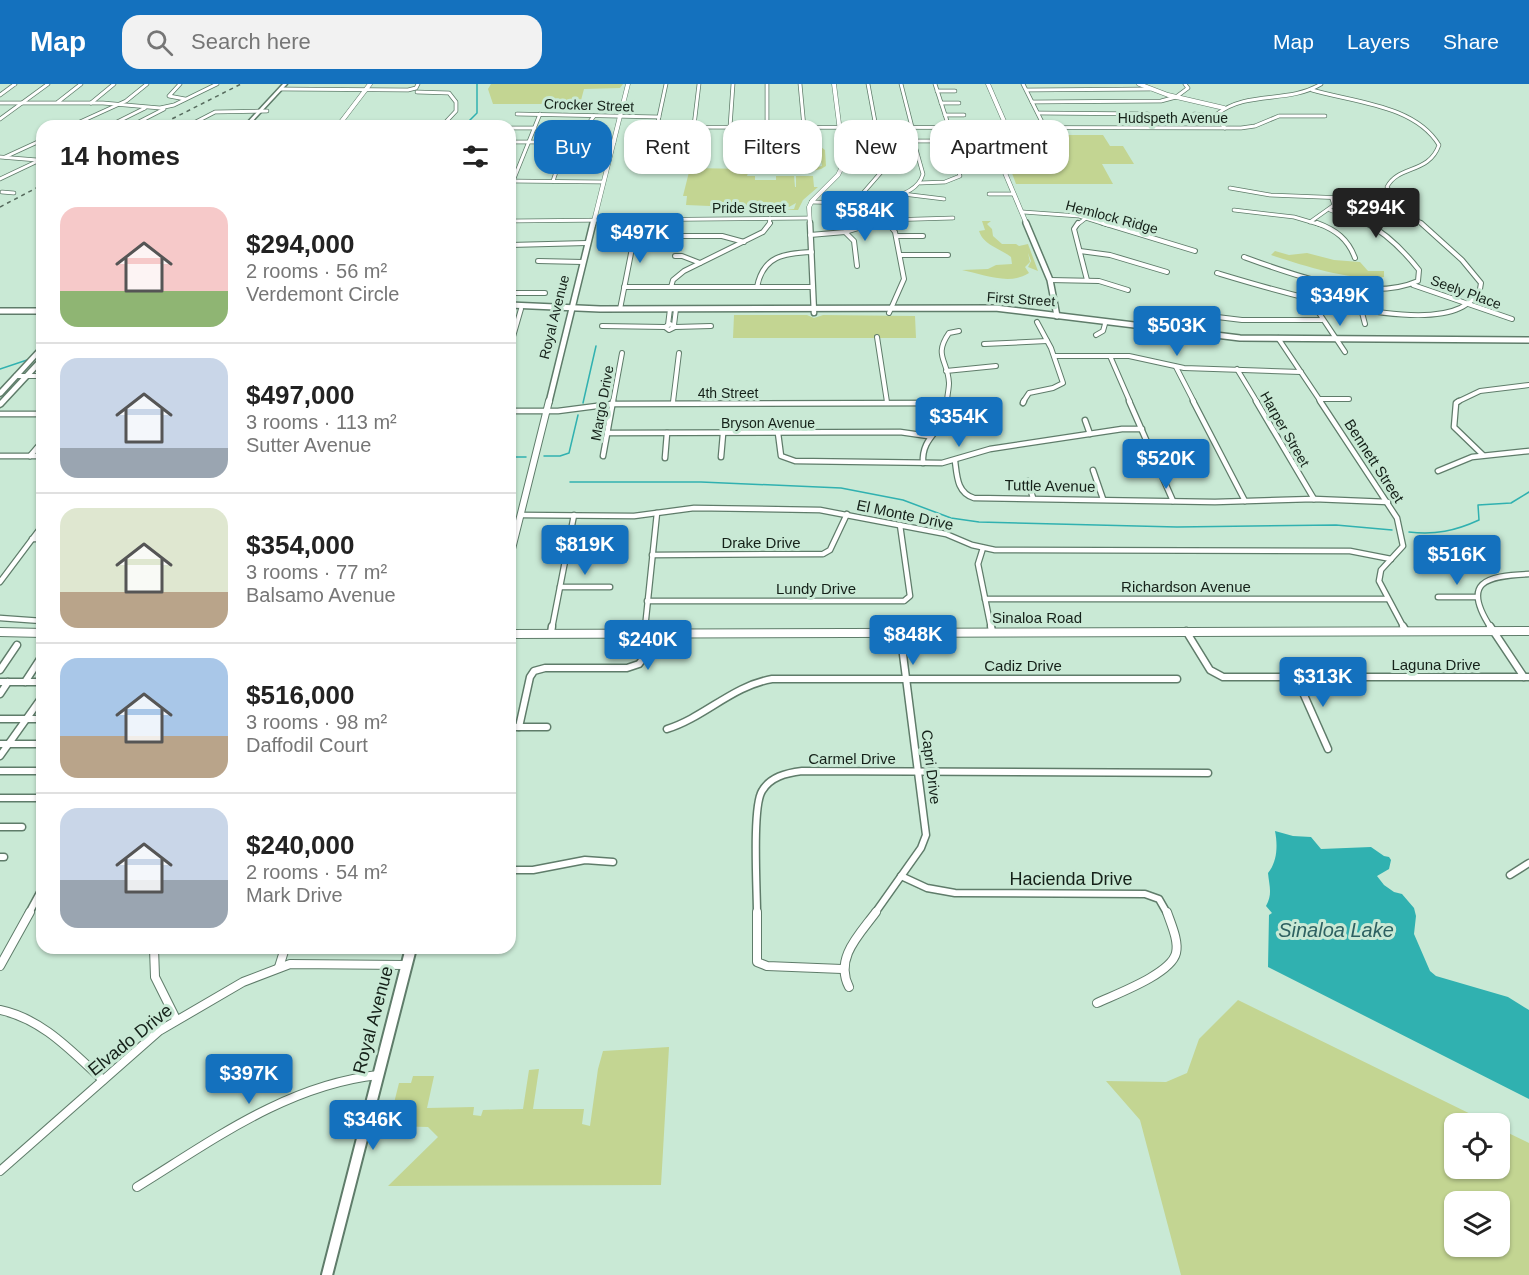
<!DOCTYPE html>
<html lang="en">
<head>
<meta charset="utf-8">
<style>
  body { margin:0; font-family:Helvetica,sans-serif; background:#f2f2f2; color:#222; height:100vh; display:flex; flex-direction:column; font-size:22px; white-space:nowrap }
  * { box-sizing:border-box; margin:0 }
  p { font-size:20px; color:#767676 }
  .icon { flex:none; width:33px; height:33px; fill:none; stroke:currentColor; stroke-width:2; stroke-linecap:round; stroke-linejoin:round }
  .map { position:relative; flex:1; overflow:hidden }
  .details { position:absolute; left:36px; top:36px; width:480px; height:834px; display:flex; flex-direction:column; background:#fff; border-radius:18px; box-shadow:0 2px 4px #0004 }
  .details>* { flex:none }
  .banner { position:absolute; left:534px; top:36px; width:570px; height:54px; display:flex; gap:12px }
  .controls { position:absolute; left:1444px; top:1029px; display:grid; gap:12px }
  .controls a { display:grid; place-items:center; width:66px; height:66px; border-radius:12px; background:#fff; box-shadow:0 2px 4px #0004; font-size:30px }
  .price { position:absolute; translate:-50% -51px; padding:0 14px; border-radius:6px; background:#1471be; color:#fff; font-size:20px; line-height:39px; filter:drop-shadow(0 2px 3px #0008) }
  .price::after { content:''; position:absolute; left:50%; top:36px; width:18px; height:14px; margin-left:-9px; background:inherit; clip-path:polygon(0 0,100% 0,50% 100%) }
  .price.selected { background:#222; color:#fff }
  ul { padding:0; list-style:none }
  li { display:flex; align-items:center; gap:18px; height:150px; padding:0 24px }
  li+li { border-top:2px solid #e0e0e0 }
  li span { display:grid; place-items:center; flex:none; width:168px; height:120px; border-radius:18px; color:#555 }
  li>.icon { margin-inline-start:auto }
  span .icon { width:72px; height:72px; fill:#fffc; stroke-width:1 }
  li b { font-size:26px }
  h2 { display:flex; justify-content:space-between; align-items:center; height:72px; padding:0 24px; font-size:26px }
  .tag { padding:0 21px; border-radius:18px; background:#fff; box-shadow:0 2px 4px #0004; font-size:21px; line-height:54px }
  .tag.selected { background:#1471be; color:#fff }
  header { display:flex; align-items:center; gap:36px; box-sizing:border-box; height:84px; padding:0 30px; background:#1471be; color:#fff }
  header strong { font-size:28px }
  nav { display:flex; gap:33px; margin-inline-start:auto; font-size:21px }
  .search { width:420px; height:54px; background:#f2f2f2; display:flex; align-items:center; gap:15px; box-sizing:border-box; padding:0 21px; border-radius:18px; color:#767676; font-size:22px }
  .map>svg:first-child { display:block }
</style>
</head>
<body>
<header>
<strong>Map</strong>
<div class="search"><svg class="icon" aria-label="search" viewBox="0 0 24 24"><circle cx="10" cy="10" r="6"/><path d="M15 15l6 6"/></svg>Search here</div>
<nav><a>Map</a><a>Layers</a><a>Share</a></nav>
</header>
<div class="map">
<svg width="1529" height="1191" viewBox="0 0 1529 1191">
  <rect width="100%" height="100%" fill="#c9e9d5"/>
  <g fill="#c3d592" fill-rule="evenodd">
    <polygon points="491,0 623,0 620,4 584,5 580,20 493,20 488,5"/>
    <polygon points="1007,51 1103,51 1110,62 1123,62 1134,80 1102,80 1113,100 1016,100 1002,62 1002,57"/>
    <path d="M775,59H779L780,62C793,58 814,56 825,66L826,82L821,85L808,88L780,85V88H775ZM795,61L819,64L822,82L803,86L781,83L780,65Z"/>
    <polygon points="788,63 811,63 812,83 788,83"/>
    <polygon points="690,84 749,85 753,88 748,89 747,92 755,92 755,96 776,96 776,92 794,92 795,103 801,103 796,103 796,92 813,92 814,103 818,103 803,116 798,126 784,126 794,125 796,119 789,123 710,126 710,122 686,121 687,112 683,112"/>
    <path d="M982,137H991L987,140L992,145L993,152L1002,160H1016L1019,162L1028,160L1038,187L1028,183L1031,177L1028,169L1030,178L1025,183L1029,189C1009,202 983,190 962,186L988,185L996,181L1012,180L1011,173C1000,164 984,162 979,147L985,146Z"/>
    <path d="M1275,167L1289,171L1307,169L1334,176L1360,178L1368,187H1384V193C1354,198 1301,181 1271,171Z"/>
    <polygon points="734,231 807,231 814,234 823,231 915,232 916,254 733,254"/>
    <path d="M1238,916L1489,1039L1455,1040V1084H1500V1045L1529,1059V1191H1181L1140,1036L1106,997L1166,998L1187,989L1199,955ZM1455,1118H1500V1162H1455Z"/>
    <polygon points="669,963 661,1101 388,1102 438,1053 428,1043 386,1042 388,1027 392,1027 399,999 411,999 413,992 434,992 427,1024 474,1023 473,1031 481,1032 483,1026 523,1025 529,986 539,985 533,1025 584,1025 582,1040 590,1042 598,985 603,967"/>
  </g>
  <path fill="#30b1b0" d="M1275,747L1293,752L1311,753L1321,765L1371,763L1384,772L1389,773L1391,776L1389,785L1377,792L1384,801L1394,808L1402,810L1414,824L1416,832L1414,850L1430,887L1436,892L1508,913L1529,926V1015L1268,883L1269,831L1272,829L1266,822C1273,810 1269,801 1268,789C1277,778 1278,762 1275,747Z"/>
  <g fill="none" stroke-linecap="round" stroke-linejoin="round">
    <g stroke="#30b1b0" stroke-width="1.5">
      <polyline points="464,42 477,29 477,0"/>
      <polyline points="0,285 30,275"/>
      <polyline points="583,319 596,262"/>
      <polyline points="544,372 560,372 569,369 578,331"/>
      <polyline points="510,373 526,373"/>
      <polyline points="570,398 701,398 841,404 903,416 951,434 979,438 1177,443 1336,441 1392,446"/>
      <path d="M1409,448C1435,451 1455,447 1479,436L1478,421L1511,419L1529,408"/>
    </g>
    <g stroke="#5f7c6a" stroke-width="4.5">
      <g id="minor-far4">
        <polyline points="180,0 169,12 185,15"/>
        <polyline points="666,0 657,42 661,43 1241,44 1255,42 1279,32 1325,32"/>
        <polyline points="767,0 767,51"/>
        <polyline points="800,0 804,43"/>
        <polyline points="868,0 876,43"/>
        <polyline points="901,0 912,43"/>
        <polyline points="935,0 949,43"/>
        <polyline points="1023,0 1045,44"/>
        <polyline points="281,5 408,6 416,4 418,0"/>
        <polyline points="1027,6 1150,5"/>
        <path d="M1312,6C1353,18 1415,21 1439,61C1429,90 1398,81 1387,103L1399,120L1423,141"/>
        <polyline points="937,7 955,7"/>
        <polyline points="417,8 449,9 456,18 456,27 442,42"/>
        <polyline points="0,11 15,0"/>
        <polyline points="58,18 81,0"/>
        <polyline points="1032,18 1161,17 1176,13 1188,4 1185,0"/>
        <polyline points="0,19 103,19 160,24 174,21 217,0"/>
        <polyline points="91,19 114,0"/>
        <polyline points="941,19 959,19"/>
        <polyline points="1038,29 1148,30"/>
        <polyline points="517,30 659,33"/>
        <polyline points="1194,30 1216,32"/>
        <polyline points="945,31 964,31"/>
        <polyline points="0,35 48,0"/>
        <polyline points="71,42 126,17 147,0"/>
        <polyline points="109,42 145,24"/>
        <polyline points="131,42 164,25"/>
        <polyline points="188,42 215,28 267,27"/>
        <polyline points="586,43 594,32"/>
        <polyline points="730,43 733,0"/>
        <polyline points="510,44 535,44"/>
        <path d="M1225,44L1217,35V30C1248,6 1288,20 1321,0"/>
        <polyline points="693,50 699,0"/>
        <polyline points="841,57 994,57"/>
        <polyline points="510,58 614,58"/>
        <polyline points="0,73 37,76"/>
        <polyline points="5,73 42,56"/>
        <polyline points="0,95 42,75"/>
        <polyline points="510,97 603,98"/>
        <polyline points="513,97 540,30"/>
        <polyline points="553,97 566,58"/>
        <polyline points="920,99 945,98 960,92 950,58"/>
        <polyline points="1230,104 1270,111 1394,116"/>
        <polyline points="2,108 14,109"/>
        <polyline points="903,110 944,115"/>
        <polyline points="989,110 1014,110"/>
        <polyline points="863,117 863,109 883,86 877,58"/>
        <path d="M811,118C838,118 914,124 923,90L914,58"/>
        <polyline points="1234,126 1294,133 1321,141"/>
        <polyline points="1330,126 1369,141"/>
        <polyline points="1023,128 1079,132 1108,141"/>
        <polyline points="636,135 637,141"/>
        <polyline points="886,136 890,141"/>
        <polyline points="510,137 809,134"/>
        <polyline points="1310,138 1334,121 1332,115"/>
        <polyline points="769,141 770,134"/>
        <polyline points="870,141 886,136 953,134"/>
        <polyline points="1077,141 1086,134"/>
      </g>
    </g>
    <g stroke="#5f7c6a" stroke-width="6">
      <g id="minor-far3">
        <polyline points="888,139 895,148 904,195 889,229"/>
        <polyline points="1078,139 1074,145 1087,196"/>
        <polyline points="1103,139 1195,167"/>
        <path d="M1317,139C1336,146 1348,155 1355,174"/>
        <polyline points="845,148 854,157 857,182"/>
        <polyline points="810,151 845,148 875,139"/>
        <polyline points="635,152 722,152 744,158"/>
        <polyline points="896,152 923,152"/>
        <polyline points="510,161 587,159"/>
        <polyline points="1080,167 1110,171 1167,188"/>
        <polyline points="900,171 948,171"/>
        <polyline points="675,172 682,172 700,179"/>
        <path d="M1244,173C1293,191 1368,219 1418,197L1419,186C1404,167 1388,150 1366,139"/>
        <polyline points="538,177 583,178"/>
        <path d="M1217,189C1270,205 1410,248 1460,224C1467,221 1473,215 1479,211L1481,199L1462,176L1421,139"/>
        <polyline points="1050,196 1099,197 1128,206"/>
        <polyline points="1332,198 1317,226 1345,268"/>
        <polyline points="1413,201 1512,235"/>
        <polyline points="624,203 813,203"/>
        <polyline points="671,203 673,196 684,187 763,148 770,139"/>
        <path d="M757,203C763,172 784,169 812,168"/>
        <polyline points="510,209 545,209"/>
        <polyline points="620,225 637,139"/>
        <polyline points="1361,225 1365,240"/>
        <polyline points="1176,228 1242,236 1322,236"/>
        <polygon points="670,240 675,243 669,246 665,243"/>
        <polyline points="668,241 670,225"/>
        <polyline points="674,241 676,225"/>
        <polyline points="602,242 665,243"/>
        <polyline points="675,243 711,242"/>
        <polyline points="1096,251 1103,247 1105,240"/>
        <polyline points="877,253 887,318"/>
        <polyline points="1278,254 1321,318"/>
        <polyline points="984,260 1047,257"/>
        <polyline points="510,263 521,225"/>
        <polyline points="1055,272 1129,272 1184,284 1301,288"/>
        <polyline points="1110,272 1130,318"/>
        <polyline points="1176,283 1194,318"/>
        <polyline points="1237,285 1257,318"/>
        <polyline points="946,287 996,282"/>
        <polyline points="16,292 42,292"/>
        <polyline points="1319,315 1349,315"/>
        <polyline points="613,318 622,269"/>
        <polyline points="673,318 679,269"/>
        <path d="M947,318C947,312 949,305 949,299C948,276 933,272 949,249L959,247"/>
        <polyline points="1023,318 1029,309 1053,304 1063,299 1051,264 1037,238"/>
        <polyline points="1457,318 1480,307 1529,301"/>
      </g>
    </g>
    <g stroke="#5f7c6a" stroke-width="7">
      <g id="minor-far2">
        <polyline points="1129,317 1173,417"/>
        <polyline points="1193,317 1245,417"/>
        <polyline points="1256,317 1314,415"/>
        <polyline points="1320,317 1397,434 1403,462 1381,486 1379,497 1404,544"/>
        <polyline points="1459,317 1456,319 1454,343 1483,371"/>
        <polyline points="1023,319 1024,317"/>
        <polyline points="510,327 558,327 612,320 946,319"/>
        <polyline points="0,330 42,330"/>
        <polyline points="1085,336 1090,350"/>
        <polyline points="607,349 900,348 928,352"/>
        <polyline points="778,349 781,372 795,377 942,379 990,365 1122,345 1142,345"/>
        <polyline points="0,372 42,372"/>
        <polyline points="30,372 42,358"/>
        <polyline points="603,372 613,317"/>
        <polyline points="721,373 723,350"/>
        <polyline points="665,374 667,349"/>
        <path d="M955,377C957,392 957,409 974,414L1215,418L1314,415L1388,418"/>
        <path d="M923,379C921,349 949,347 947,317"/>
        <polyline points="1093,386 1103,415"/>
        <polyline points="1438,387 1472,373 1529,367"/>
        <polyline points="1028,397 1033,414"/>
        <polyline points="521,431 634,432 694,424 820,426 946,450 972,461 995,466 1350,467 1391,475"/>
        <polyline points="32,455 42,455"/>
        <polyline points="983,464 978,480 991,544"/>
        <polyline points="652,471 823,470 830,466 847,430"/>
        <polyline points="0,498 42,442"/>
        <polyline points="560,503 610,503"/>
        <polyline points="1438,513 1476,513"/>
        <polyline points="985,515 1387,515"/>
        <polyline points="647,517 904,517 910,512 900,441"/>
        <polyline points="0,534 42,537"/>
        <polyline points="552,544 574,431"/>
        <polyline points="645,544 657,429"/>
        <path d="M1491,544C1461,498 1485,492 1529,490"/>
      </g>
    </g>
    <g stroke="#5f7c6a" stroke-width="9">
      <g id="minor-far1">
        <polyline points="991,542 992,547"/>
        <polyline points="1403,542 1406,547"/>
        <polyline points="1490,542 1524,593"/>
        <polyline points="1186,547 1210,586 1223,593 1529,593"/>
        <polyline points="551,549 552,542"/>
        <polyline points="0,586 17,561"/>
        <polyline points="1296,593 1328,665"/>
        <polyline points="0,598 42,598"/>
        <polyline points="25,598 42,572"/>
        <polyline points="0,610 8,598"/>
        <polyline points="0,635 42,635"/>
        <polyline points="510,643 547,643"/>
        <polyline points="519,643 530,593 534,587 545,584 627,584 639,580 642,576 645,542"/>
        <path d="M667,645C705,633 732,602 772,595H1177"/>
        <polyline points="0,660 42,660"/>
        <polyline points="0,672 42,613"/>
        <polyline points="0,687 42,687"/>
        <polyline points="0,714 39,714"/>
        <polyline points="0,743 22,743"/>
        <polyline points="0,773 4,773"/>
        <polyline points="510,786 533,786 585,776 613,778"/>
        <polyline points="1510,791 1529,779"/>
        <polyline points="901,792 927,804 955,809 1145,810 1159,815 1167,829"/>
        <polyline points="29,829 42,805"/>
        <path d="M757,829C757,806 752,723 762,707C770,693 786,689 802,687L1208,689"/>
        <polyline points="875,829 921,764 926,751 900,547"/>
      </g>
    </g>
    <g stroke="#5f7c6a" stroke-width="10">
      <g id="minor">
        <polyline points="757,828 757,878 767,882 842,885"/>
        <polyline points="154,864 155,893 176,935"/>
        <polyline points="0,882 30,828"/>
        <polyline points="279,883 285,864"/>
        <path d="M849,903C834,874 860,850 876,828"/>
        <path d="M1097,919C1116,910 1171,890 1176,869C1179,857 1171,840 1167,828"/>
        <path d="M0,926C43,935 72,968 103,996"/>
        <polyline points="0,1087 159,947 243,898 290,880 406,881"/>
        <path d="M137,1103C213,1056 287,1001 378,991"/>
      </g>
    </g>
    <g stroke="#5f7c6a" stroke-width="5">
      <g id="tertiary-far2">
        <polyline points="1139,0 1168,11 1224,24"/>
        <polyline points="338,42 370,0"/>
        <polyline points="810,141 809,123 812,117 838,91 844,79 834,0"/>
      </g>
    </g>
    <g stroke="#5f7c6a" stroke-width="7">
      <polyline id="tertiary-far1" points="810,139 814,229"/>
    </g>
    <g stroke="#5f7c6a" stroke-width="10">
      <g id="tertiary">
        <polyline points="0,548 42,549"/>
        <polyline points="510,550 1529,547"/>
      </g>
    </g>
    <g stroke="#5f7c6a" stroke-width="5">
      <g id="secondary-far3">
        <polyline points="988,0 1004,37 994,63 1027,141"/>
        <polyline points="593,141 628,0"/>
      </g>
    </g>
    <g stroke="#5f7c6a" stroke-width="8">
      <g id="secondary-far2">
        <polyline points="1026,139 1050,196 1057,232"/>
        <polyline points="510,221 600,225 995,224 1240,254 1529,256"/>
        <polyline points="0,227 42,227"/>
        <polyline points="549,318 593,139"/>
      </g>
    </g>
    <g stroke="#5f7c6a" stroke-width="8">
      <polyline id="secondary-far1" points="510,473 549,317"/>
    </g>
    <g stroke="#5f7c6a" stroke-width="14">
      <polyline id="secondary" points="327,1191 411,864"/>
    </g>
    <g stroke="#5f7c6a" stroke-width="3">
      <g id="primary">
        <polygon points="283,0 287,0 248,42 244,42"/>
        <polygon points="42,262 42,267 2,311 0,312 0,306 40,263"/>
        <polygon points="42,273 42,279 2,322 0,323 0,317 40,274"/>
      </g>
    </g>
    <use href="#minor-far4" stroke="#fff" stroke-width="3"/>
    <use href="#minor-far3" stroke="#fff" stroke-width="4"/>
    <use href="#minor-far2" stroke="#fff" stroke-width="4.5"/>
    <use href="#minor-far1" stroke="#fff" stroke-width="6"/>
    <use href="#minor" stroke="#fff" stroke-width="8"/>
    <use href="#tertiary-far2" stroke="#fff" stroke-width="4"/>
    <use href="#tertiary-far1" stroke="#fff" stroke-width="4.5"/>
    <use href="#tertiary" stroke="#fff" stroke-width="8"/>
    <use href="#secondary-far3" stroke="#fff" stroke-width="4"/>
    <use href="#secondary-far2" stroke="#fff" stroke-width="5"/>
    <use href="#secondary-far1" stroke="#fff" stroke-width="6"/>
    <use href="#secondary" stroke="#fff" stroke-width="10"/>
    <use href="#primary" fill="#fff" fill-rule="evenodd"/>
    <g stroke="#566a5d" stroke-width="1.5" stroke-dasharray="4 4" stroke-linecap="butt">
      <polyline points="158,42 241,0"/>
      <polyline points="0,123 42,101"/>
    </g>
  </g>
  <g text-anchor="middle" stroke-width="6" stroke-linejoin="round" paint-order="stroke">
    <g font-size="14" fill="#152119" stroke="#c9e9d5">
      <text transform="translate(589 21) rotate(2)" y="5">Crocker Street</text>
      <text x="1173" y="39">Hudspeth Avenue</text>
      <text x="749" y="129">Pride Street</text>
      <text transform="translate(1112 133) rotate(15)" y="5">Hemlock Ridge</text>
      <text transform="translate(1466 208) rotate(20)" y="5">Seely Place</text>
      <text transform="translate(1021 215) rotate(4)" y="5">First Street</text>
      <text transform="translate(554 233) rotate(-76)" y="5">Royal Avenue</text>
      <text x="728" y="314">4th Street</text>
      <text transform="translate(602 319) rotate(-80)" y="5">Margo Drive</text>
      <text x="768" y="344">Bryson Avenue</text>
      <text transform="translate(1285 345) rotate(60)" y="5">Harper Street</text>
    </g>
    <g font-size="15" fill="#152119" stroke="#c9e9d5">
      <text transform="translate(1374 377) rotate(57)" y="5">Bennett Street</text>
      <text transform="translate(1050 402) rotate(1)" y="5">Tuttle Avenue</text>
      <text transform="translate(905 431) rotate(12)" y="5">El Monte Drive</text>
      <text x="761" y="464">Drake Drive</text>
      <text x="1186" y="508">Richardson Avenue</text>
      <text x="816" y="510">Lundy Drive</text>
      <text x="1037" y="539">Sinaloa Road</text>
      <text x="1436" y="586">Laguna Drive</text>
      <text x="1023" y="587">Cadiz Drive</text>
      <text x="852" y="680">Carmel Drive</text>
      <text transform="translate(931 683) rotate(83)" y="5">Capri Drive</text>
    </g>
    <g font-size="18" fill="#152119" stroke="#c9e9d5">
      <text x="1071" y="801">Hacienda Drive</text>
      <text transform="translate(373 936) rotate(-75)" y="6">Royal Avenue</text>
      <text transform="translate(130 956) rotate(-39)" y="6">Elvado Drive</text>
    </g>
    <g font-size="20" font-style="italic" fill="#2e6161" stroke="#c9e9d5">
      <text x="1336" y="853">Sinaloa Lake</text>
    </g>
  </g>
</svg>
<div class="controls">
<a><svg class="icon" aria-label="locate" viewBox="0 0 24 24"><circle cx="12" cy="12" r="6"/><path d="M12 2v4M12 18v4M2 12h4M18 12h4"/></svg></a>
<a><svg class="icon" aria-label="layers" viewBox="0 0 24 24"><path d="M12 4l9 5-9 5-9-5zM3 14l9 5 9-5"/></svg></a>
</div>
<b class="price selected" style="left:1376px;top:155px">$294K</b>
<b class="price" style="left:865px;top:158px">$584K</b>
<b class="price" style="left:640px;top:180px">$497K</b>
<b class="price" style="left:1340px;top:243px">$349K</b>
<b class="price" style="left:1177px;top:273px">$503K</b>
<b class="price" style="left:959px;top:364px">$354K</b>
<b class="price" style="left:1166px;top:406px">$520K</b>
<b class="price" style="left:585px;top:492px">$819K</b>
<b class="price" style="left:1457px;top:502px">$516K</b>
<b class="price" style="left:913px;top:582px">$848K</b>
<b class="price" style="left:648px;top:587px">$240K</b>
<b class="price" style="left:1323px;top:624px">$313K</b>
<b class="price" style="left:249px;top:1021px">$397K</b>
<b class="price" style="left:373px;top:1067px">$346K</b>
<div class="banner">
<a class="tag selected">Buy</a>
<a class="tag">Rent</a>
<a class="tag">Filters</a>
<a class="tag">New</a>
<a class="tag">Apartment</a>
</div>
<section class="details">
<h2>14 homes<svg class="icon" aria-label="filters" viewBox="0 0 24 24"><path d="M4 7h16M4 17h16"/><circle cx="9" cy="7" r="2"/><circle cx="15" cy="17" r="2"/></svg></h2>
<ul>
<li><span style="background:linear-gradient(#f6c9c9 70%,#8fb573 0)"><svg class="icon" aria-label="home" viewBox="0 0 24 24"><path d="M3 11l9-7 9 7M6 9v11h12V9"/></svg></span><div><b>$294,000</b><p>2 rooms · 56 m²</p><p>Verdemont Circle</p></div></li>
<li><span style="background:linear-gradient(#c9d6e8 75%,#9aa5b1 0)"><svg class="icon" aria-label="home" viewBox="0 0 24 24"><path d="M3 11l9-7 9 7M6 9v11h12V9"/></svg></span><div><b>$497,000</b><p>3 rooms · 113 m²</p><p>Sutter Avenue</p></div></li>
<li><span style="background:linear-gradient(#dfe7d0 70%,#b9a48a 0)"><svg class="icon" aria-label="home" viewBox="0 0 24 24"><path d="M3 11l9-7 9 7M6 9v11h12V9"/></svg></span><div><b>$354,000</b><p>3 rooms · 77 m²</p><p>Balsamo Avenue</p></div></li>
<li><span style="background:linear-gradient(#a9c7e8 65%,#b9a48a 0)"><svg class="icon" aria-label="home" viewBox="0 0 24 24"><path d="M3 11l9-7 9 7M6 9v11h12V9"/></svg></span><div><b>$516,000</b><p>3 rooms · 98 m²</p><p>Daffodil Court</p></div></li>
<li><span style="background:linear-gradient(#c9d6e8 60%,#9aa5b1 0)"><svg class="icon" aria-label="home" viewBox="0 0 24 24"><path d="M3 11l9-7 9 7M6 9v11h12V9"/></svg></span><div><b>$240,000</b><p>2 rooms · 54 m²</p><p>Mark Drive</p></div></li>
</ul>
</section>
</div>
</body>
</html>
